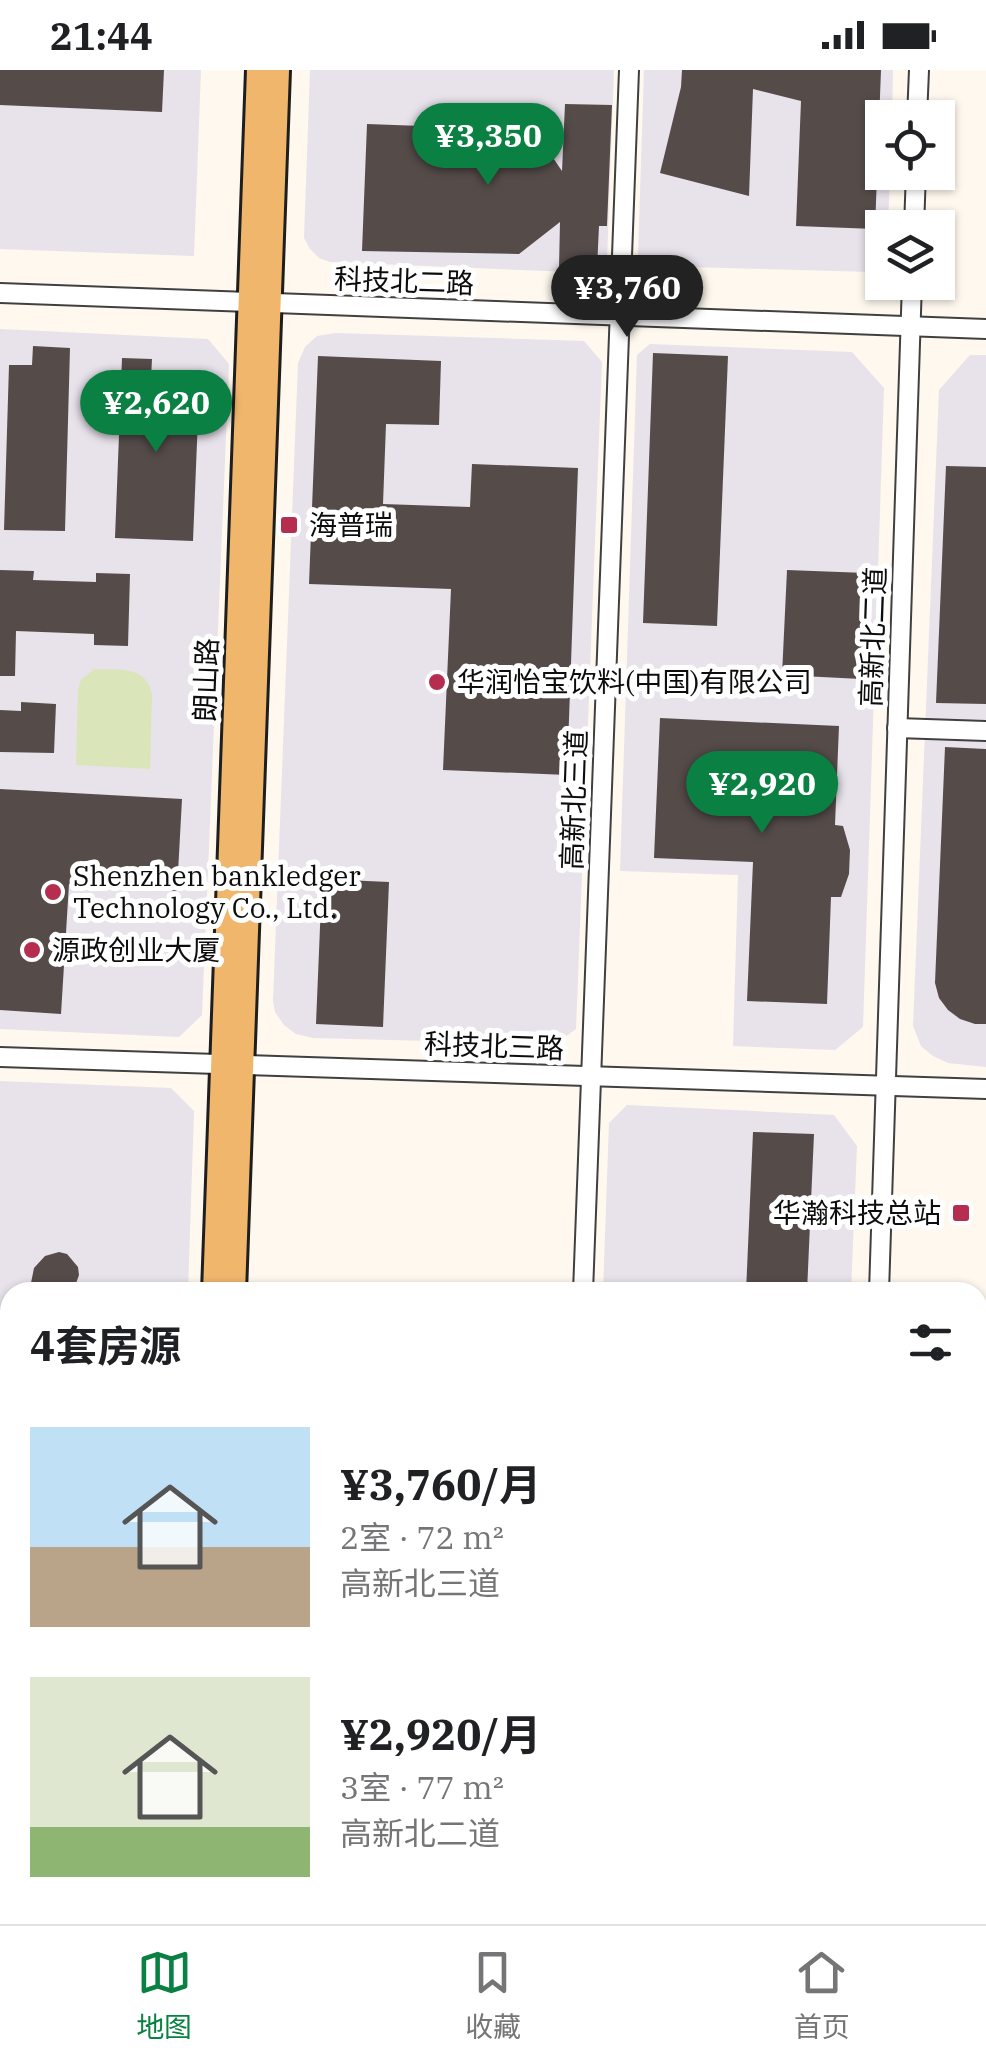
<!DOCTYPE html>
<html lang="zh">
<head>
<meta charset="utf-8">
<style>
  body { margin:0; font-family:"IBM Plex Serif","Noto Sans SC",serif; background:#f2f2f2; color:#202124; height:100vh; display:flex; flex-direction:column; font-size:38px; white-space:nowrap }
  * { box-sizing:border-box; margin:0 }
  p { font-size:32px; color:#757577 }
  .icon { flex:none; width:55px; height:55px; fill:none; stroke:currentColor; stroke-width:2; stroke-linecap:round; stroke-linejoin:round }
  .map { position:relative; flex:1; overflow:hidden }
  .sheet { position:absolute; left:0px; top:1212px; width:988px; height:642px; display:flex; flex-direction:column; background:#fff; border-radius:30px 30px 0 0; box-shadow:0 2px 8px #0004 }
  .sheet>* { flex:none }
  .controls { position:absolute; left:865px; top:30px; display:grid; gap:20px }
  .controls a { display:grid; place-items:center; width:90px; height:90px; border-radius:0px; background:#fff; box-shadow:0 2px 8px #0004; font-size:50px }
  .price { position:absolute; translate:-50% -85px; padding:0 22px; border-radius:35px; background:#0b8043; color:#fff; font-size:32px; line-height:65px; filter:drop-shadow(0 2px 5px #0008) }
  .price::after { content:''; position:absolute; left:50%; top:60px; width:30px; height:22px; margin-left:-15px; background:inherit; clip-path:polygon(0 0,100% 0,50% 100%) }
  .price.selected { background:#222; color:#fff }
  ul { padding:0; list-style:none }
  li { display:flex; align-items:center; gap:30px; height:250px; padding:0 30px }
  li span { display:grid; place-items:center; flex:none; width:280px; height:200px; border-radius:0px; color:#555 }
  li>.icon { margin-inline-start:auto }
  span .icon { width:120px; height:120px; fill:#fffc; stroke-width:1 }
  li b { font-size:42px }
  h2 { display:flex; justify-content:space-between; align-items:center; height:120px; padding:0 30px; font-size:42px }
  .status { display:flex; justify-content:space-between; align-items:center; height:70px; padding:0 50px; background:#fff; direction:ltr }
  .status svg { height:28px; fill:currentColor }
  .tab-bar { display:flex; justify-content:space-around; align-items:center; height:140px; border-top:2px solid #e0e0e0; background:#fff; font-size:28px; color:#757577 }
  .tab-bar a { display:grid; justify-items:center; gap:5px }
  .tab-bar .selected { color:#0b8043 }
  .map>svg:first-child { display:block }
</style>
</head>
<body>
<div class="status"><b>21:44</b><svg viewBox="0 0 49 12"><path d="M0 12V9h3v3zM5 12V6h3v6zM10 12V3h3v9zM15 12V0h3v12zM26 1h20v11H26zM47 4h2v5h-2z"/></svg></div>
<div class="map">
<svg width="986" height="1854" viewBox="0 0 986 1854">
  <rect width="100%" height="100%" fill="#fef8ee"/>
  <g fill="#e8e2eb">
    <polygon points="0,0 201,0 194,186 0,179"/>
    <polygon points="310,0 614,0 607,191 595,203 330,192 319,188 310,179 304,168"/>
    <polygon points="644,0 893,0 892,47 882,48 882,102 890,103 888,157 882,158 882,191 872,202 651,196 638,185"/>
    <polygon points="0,259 208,269 229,294 202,945 179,967 0,959"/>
    <polygon points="336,263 584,271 602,292 576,959 555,974 313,968 296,964 284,955 275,942 273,931 298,293 305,277 317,266"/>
    <polygon points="650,274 852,282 884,318 863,957 835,980 733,976 738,805 620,801 637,285"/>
    <polygon points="970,285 986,285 986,997 948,993 933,986 921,976 913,956 939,320"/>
    <polygon points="0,1011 171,1018 194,1041 188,1222 10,1222 10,1723 0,1722"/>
    <polygon points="627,1035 834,1045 857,1076 851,1222 603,1222 609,1053"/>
    <polygon points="978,1241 986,1241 986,1613 978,1612"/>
  </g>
  <path fill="#dae6ba" d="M94,599C119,600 147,595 152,625L150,699L76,695L78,619L81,610Z"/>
  <g fill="#554c4a">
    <polygon points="0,0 164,0 162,42 0,35"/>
    <polygon points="682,0 881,0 875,159 796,156 801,31 753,19 749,126 660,103 681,17"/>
    <polygon points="565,34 612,35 607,156 599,156 597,199 559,198 560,152 519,184 362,181 367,54 534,60 562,101"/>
    <polygon points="33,276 70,278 65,461 4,460 9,295 32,295"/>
    <polygon points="653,283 728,286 717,556 643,553"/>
    <polygon points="318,286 441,291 439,355 386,354 383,434 470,437 472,394 578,398 567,705 443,700 451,519 309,514"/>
    <polygon points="122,288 152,289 151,309 190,310 199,323 193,471 115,468"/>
    <polygon points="946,396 986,397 986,634 936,633"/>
    <polygon points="0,500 34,501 33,510 96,512 96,503 130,504 128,576 94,575 94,564 16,561 15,606 0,606"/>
    <polygon points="787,500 866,503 861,609 782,605"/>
    <polygon points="21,632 56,634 54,683 0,682 0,640 21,641"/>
    <polygon points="660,648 839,656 835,755 843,756 850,780 849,804 841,827 831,827 827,934 747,931 753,792 654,788"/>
    <polygon points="945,677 986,679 986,954 975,954 960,949 948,940 939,928 935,913"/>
    <polygon points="0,719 182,729 177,821 69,814 61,944 0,940"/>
    <polygon points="322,809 389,812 383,957 316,954"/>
    <polygon points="753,1062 814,1064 807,1222 746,1222"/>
    <polygon points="59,1182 67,1184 78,1197 79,1205 73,1222 34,1222 31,1213 34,1198 45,1186"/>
  </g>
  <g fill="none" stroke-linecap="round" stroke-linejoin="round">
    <g stroke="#404040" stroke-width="22">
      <g id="minor">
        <polyline points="917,48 919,0"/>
        <polyline points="914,158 916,102"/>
        <polyline points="0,223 986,259"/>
        <polyline points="897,658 986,661"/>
        <polyline points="0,987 986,1019"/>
        <polyline points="583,1222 629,0"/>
        <polyline points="879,1222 912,212"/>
        <polyline points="599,1845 700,1854"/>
        <polyline points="852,1845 986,1848"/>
        <polyline points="377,1854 378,1845"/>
      </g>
    </g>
    <g stroke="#1e1e1e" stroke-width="28">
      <g id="major">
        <polyline points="214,1222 258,0"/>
        <polyline points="234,1222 278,0"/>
        <polyline points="0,1781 10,1782"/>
        <polyline points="0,1804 10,1804"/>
        <polyline points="183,1845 183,1854"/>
        <polyline points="203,1845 203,1854"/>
      </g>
    </g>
    <use href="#minor" stroke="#fff" stroke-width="18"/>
    <use href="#major" stroke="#f0b66c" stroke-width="22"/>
  </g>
  <g fill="#b52d4f" stroke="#fff" stroke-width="4">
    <rect x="279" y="445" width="20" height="20" rx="5"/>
    <circle cx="437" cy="612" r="10"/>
    <circle cx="53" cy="822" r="10"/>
    <circle cx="32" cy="880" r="10"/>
    <rect x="951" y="1133" width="20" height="20" rx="5"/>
  </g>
  <g text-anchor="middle" stroke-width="10" stroke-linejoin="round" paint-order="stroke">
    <g font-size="28" fill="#0d0d0d" stroke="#fff">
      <text transform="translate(404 211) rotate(2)" y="10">科技北二路</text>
      <text transform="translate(873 567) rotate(-88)" y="10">高新北二道</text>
      <text transform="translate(206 610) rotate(-88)" y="10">朗山路</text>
      <text transform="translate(574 730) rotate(-88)" y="10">高新北三道</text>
      <text transform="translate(494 976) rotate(2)" y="10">科技北三路</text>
    </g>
    <g font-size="28" fill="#0d0d0d" stroke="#fff" text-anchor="start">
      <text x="309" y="465">海普瑞</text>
      <text x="457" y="622">华润怡宝饮料(中国)有限公司</text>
      <text x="73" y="816">Shenzhen bankledger<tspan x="73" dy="32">Technology Co., Ltd.</tspan></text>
      <text x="52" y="890">源政创业大厦</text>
      <text x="941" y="1153" text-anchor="end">华瀚科技总站</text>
    </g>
  </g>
</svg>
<div class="controls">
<a><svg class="icon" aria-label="locate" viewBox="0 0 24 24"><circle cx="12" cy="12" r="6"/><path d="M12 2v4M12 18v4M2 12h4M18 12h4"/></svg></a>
<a><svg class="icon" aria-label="layers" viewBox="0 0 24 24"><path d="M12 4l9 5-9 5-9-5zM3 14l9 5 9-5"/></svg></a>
</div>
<b class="price" style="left:488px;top:118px">¥3,350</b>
<b class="price selected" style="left:627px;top:270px">¥3,760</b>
<b class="price" style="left:156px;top:385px">¥2,620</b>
<b class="price" style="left:762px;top:766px">¥2,920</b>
<section class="sheet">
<h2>4套房源<svg class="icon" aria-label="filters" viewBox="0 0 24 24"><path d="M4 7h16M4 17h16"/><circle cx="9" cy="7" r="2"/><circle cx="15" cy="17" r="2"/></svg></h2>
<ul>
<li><span style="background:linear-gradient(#bfe0f5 60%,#b9a48a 0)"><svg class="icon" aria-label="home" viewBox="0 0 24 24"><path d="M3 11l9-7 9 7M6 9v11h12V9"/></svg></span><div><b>¥3,760/月</b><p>2室 · 72 m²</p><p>高新北三道</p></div></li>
<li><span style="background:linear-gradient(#dfe7d0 75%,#8fb573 0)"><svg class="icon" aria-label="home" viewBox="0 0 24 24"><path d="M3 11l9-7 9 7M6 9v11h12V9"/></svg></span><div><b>¥2,920/月</b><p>3室 · 77 m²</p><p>高新北二道</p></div></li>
</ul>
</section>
</div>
<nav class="tab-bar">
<a class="selected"><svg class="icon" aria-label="map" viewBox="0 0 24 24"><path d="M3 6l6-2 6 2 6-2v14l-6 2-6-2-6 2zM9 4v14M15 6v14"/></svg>地图</a>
<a><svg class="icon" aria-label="saved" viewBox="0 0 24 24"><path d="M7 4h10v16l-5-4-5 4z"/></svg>收藏</a>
<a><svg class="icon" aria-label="home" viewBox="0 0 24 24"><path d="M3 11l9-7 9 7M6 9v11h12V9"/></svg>首页</a>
</nav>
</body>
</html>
